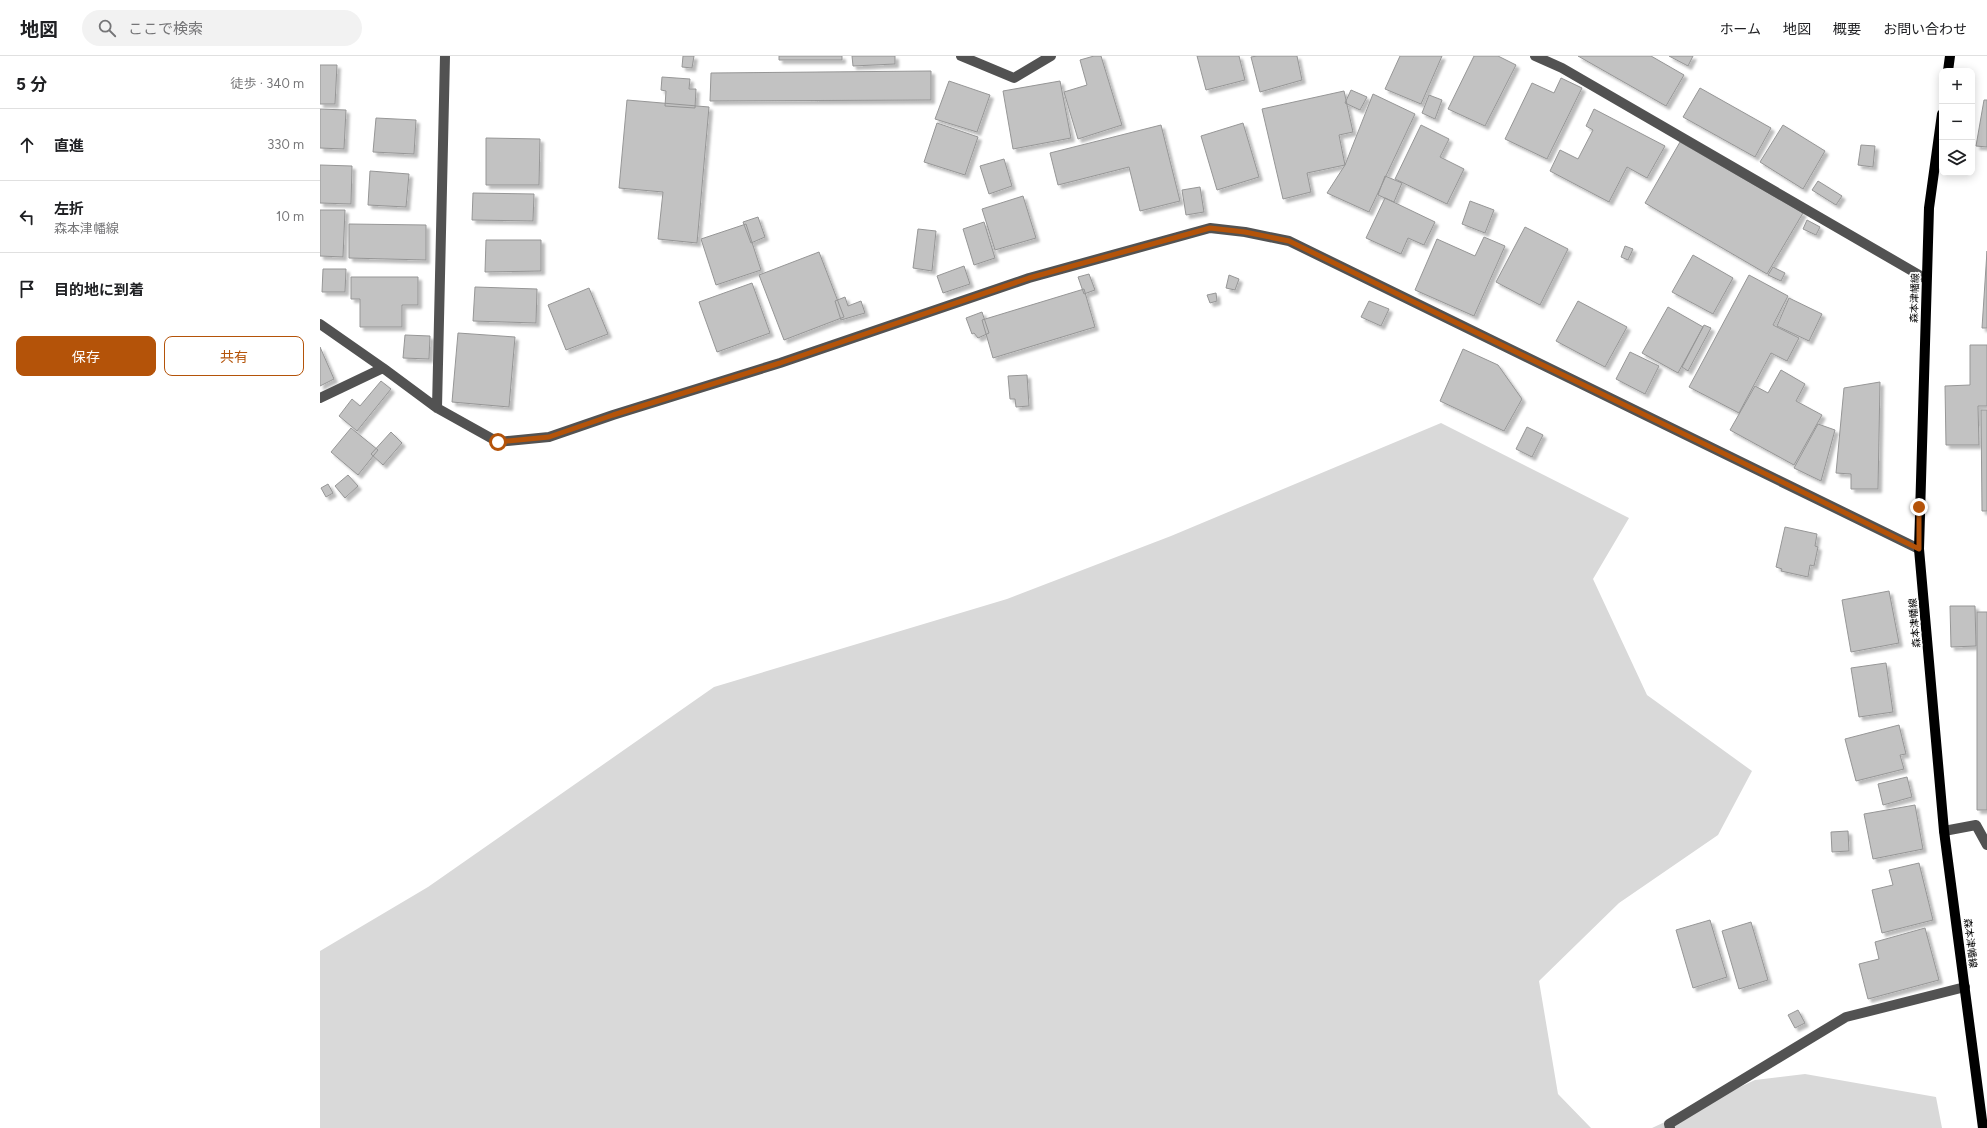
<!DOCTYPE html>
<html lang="ja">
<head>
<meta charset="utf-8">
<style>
	:root { --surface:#fff; --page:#f2f2f2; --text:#202124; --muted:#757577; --line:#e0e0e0; --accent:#b45309 }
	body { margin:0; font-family:Figtree,"Noto Sans JP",sans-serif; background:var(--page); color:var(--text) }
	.controls { position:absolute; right:12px; top:12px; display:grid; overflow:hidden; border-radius:8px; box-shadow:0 2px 10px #0003 }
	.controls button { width:36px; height:36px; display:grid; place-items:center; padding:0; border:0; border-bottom:1px solid var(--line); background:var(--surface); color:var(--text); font:20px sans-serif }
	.stop { position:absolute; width:12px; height:12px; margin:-9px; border:3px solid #b45309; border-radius:50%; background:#fff }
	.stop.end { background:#b45309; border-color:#fff; box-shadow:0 1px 4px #0008 }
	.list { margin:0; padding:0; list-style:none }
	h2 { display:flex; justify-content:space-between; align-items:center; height:52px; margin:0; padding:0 16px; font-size:17px }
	h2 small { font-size:13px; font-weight:400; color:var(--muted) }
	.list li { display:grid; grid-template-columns:26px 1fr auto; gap:12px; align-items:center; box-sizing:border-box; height:72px; padding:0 16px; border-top:1px solid var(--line) }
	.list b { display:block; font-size:15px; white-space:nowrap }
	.list p { margin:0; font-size:13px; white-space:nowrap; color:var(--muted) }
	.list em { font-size:13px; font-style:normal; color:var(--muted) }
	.actions { display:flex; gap:8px; padding:12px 16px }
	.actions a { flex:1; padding:9px 0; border:1px solid var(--accent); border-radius:8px; text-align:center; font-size:14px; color:var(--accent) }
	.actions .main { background:var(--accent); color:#fff }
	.icon { flex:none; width:22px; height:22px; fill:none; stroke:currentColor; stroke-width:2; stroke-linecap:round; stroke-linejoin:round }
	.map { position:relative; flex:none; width:1667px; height:1072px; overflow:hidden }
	header { display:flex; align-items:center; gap:24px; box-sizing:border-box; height:56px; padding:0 20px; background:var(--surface); border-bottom:1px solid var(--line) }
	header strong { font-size:19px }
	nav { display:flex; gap:22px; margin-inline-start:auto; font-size:14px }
	.search { width:280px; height:36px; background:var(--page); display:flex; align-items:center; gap:10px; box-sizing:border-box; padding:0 14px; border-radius:22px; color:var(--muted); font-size:15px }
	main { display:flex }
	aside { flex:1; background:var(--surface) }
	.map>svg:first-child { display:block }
	.green { fill:#d9d9d9 }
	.building { fill:#c2c2c2; stroke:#969696; filter:url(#shadow) }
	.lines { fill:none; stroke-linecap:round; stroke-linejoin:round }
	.minor { stroke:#525252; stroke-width:10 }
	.major { stroke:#000; stroke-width:10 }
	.route { stroke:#b45309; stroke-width:5 }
	.labels { text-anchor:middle; stroke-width:3.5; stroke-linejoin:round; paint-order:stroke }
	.street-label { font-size:10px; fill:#000; stroke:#fff }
</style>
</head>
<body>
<header>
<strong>地図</strong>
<div class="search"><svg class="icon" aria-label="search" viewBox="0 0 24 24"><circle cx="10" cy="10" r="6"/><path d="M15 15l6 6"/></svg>ここで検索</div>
<nav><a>ホーム</a><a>地図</a><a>概要</a><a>お問い合わせ</a></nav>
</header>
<main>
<aside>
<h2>5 分<small>徒歩 · 340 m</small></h2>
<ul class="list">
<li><svg class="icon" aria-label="ahead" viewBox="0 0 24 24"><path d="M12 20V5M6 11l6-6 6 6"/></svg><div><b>直進</b></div><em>330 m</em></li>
<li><svg class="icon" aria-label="left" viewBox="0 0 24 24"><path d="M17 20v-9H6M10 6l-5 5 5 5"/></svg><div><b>左折</b><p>森本津幡線</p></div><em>10 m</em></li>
<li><svg class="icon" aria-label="arrive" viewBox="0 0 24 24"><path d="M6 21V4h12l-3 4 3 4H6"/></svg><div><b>目的地に到着</b></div></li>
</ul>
<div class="actions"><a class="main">保存</a><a>共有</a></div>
</aside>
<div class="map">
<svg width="1667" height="1072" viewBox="0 0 1667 1072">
	<defs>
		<filter id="shadow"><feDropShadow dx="3.5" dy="3.5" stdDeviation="1" flood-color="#0004"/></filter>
	</defs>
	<rect width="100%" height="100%" fill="#fff"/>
	<path class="green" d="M1121,367L1309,462L1273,523L1327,639L1432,715L1398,779L1299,847L1219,925L1238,1038L1271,1072H0V895L108,831L394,631L687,543L851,480Z
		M1485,1018L1616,1041L1622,1072H1332L1435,1024Z"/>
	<path class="building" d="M363,0H374L372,12L362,11Z
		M459,0H522V4H459Z
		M532,0H575V8L533,10Z
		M774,0H781L802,69L758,83L744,36L767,29L760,4Z
		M877,0H919L925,24L886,34Z
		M937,0H977L982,24L940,36L931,1Z
		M1080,0H1122L1101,48L1065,33Z
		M1154,0H1178L1196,9L1165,70L1128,53Z
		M1258,0H1331L1364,19L1346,50Z
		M1349,0H1373L1368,10Z
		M0,9H17L15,48H0Z
		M611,15V44L390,45L391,17Z
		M342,21L370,23L369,33H376L375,52L345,50L346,35L341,34Z
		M1241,22L1262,32L1227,103L1185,83L1212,27L1234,37Z
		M629,25L670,39L657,76L615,63Z
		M740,25L751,82L693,93L683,35Z
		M1380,32L1451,72L1435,101L1363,61Z
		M1031,34L1047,41L1040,54L1025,47Z
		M1024,35L1033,76L1019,79L1025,109L987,117L991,136L963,143L942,53Z
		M1053,38L1095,58L1049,156L1007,137L1025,109Z
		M1109,39L1122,44L1115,63L1102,57Z
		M307,44L389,51L377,187L338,183L343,136L299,132Z
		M1664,44H1667V91L1656,90Z
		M0,53L26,54L24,93L0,92Z
		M1274,53L1345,90L1327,122L1307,111L1289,146L1230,115L1240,94L1258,103L1273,74L1266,70Z
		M56,62L96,64L94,98L53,96Z
		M617,67L658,81L645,119L604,106Z
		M923,67L939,121L897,134L881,80Z
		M841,69L860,145L820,155L809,111L738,129L730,97Z
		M1101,69L1129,83L1120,101L1144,113L1127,148L1075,123Z
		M1463,69L1505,95L1483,133L1440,106Z
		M166,82L220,83L219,129H166Z
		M1360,86L1483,157L1447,218L1325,147Z
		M1541,89L1555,90L1553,111L1538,109Z
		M684,103L692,130L669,138L660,110Z
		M0,109L32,110L31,148L0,147Z
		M50,115L89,118L86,151L48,149Z
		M1065,120L1082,127L1074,146L1058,139Z
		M1498,125L1522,140L1516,149L1492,134Z
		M880,131L884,156L866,159L862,134Z
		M153,137L214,138L213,165L152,164Z
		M703,140L716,182L675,194L662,153Z
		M1065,142L1115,166L1104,189L1088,182L1081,198L1046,182Z
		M1150,145L1174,154L1165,177L1142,168Z
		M0,154H25L23,201L0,200Z
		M438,161L445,181L431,187L423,166Z
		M1487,164L1500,171L1496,179L1483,173Z
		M664,166L675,202L654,209L643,173Z
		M29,168L106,169V204L29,202Z
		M426,168L441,214L396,229L381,183Z
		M1205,171L1248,193L1220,249L1176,226Z
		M598,173L616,175L612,215L593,212Z
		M1164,181L1185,190L1154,260L1095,234L1117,183L1155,200Z
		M166,184H221V215L165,216Z
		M1305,190L1313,193L1308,204L1301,201Z
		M1667,195V272H1662Z
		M499,196L524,261L464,284L439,219Z
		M1373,199L1413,222L1393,258L1352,236Z
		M644,210L650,228L623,237L617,220Z
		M1453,211L1465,217L1461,225L1448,219Z
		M3,213H26L25,236H2Z
		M769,218L775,234L764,238L758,221Z
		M909,219L919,223L915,234L906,232Z
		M1429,219L1468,240L1453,269L1479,282L1467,305L1451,297L1419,357L1369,331Z
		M31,221H98V249H82V271H40V243H31Z
		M432,227L450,277L397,296L379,246Z
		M155,231L217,233L216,267L153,265Z
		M269,232L288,278L246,294L228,249Z
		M764,233L775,271L673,302L662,264Z
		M896,237L897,245L890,247L887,239Z
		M525,241L528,250L541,245L545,257L521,264L515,245Z
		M1469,242L1502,258L1489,285L1457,270Z
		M1049,245L1069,253L1061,270L1041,261Z
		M1258,245L1307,271L1285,311L1236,285Z
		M1348,251L1383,271L1358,317L1322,297Z
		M662,256L669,277L658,282L654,277L652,278L646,262Z
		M1384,269L1391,272L1368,315L1362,311Z
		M138,277L195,281L189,351L132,346Z
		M85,279L110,280L109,303L83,302Z
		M1650,289H1667V350H1658L1659,389H1626L1625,330L1650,329Z
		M0,291L14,323L0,330Z
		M1143,293L1178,309L1202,343L1184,375L1120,345Z
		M1310,296L1339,310L1325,338L1296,323Z
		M1461,314L1485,328L1476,345L1502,359L1474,409L1410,374L1435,330L1448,337Z
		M707,319L709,350L696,351L695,343H690L688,320Z
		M61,325L71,333L37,375L19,360L32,343L40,350Z
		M1560,326L1558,433H1531V418L1516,417L1524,332Z
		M1661,354H1667V455H1662Z
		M1498,368L1515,374L1501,425L1474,412Z
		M1207,371L1223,379L1212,401L1196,393Z
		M31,372L58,394L38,419L11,396Z
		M71,376L82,387L63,409L51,398Z
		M28,419L38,430L25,442L15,430Z
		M8,428L13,437L6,441L1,432Z
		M1465,471L1497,478L1495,490L1498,491L1494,510L1490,509L1488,521L1461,515L1462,513L1456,511Z
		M1569,535L1579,587L1531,596L1522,544Z
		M1630,550H1655L1656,590L1631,591Z
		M1657,556H1667V754H1657Z
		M1566,607L1573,656L1539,661L1531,612Z
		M1579,669L1586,698L1580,699L1584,713L1536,725L1525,683Z
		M1587,721L1592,741L1563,749L1558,728Z
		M1595,749L1603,793L1553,803L1544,758Z
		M1528,775L1529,795L1512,796L1511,776Z
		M1599,807L1613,864L1562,877L1552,834L1573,829L1569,814Z
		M1390,864L1407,921L1373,932L1356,874Z
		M1431,866L1448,924L1419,933L1402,875Z
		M1605,872L1619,924L1548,943L1539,908L1559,903L1555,886Z
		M1478,954L1485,967L1475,972L1468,959Z"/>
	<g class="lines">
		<path class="minor" d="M641,0L694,22L731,0
			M1215,0L1242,12L1606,223
			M0,268L63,312L117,352L178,386L229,381L293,359L460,307L709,222L890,172L925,176L969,185L1599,493
			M0,342L63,312
			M117,352L125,0
			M1624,775L1656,769L1667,789
			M1350,1072L1349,1068L1526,961L1645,931"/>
		<path class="major" d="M1628,15L1630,0
			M1622,58L1609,152L1599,493L1624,775L1663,1072"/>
	</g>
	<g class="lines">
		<path class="route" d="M178,386L229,381L293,359L460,307L709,222L890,172L925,176L969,185L1599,493V451"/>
	</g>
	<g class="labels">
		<g class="street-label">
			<text transform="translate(1594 242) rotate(-88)" y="4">森本津幡線</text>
			<text transform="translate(1594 567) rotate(-95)" y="4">森本津幡線</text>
			<text transform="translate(1651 887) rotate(83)" y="4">森本津幡線</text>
		</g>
	</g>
</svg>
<div class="controls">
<button>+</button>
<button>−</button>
<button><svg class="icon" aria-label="layers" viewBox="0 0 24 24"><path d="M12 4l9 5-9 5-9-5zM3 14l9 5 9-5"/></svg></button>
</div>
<div class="stop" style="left:178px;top:386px"></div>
<div class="stop end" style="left:1599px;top:451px"></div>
</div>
</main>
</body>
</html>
